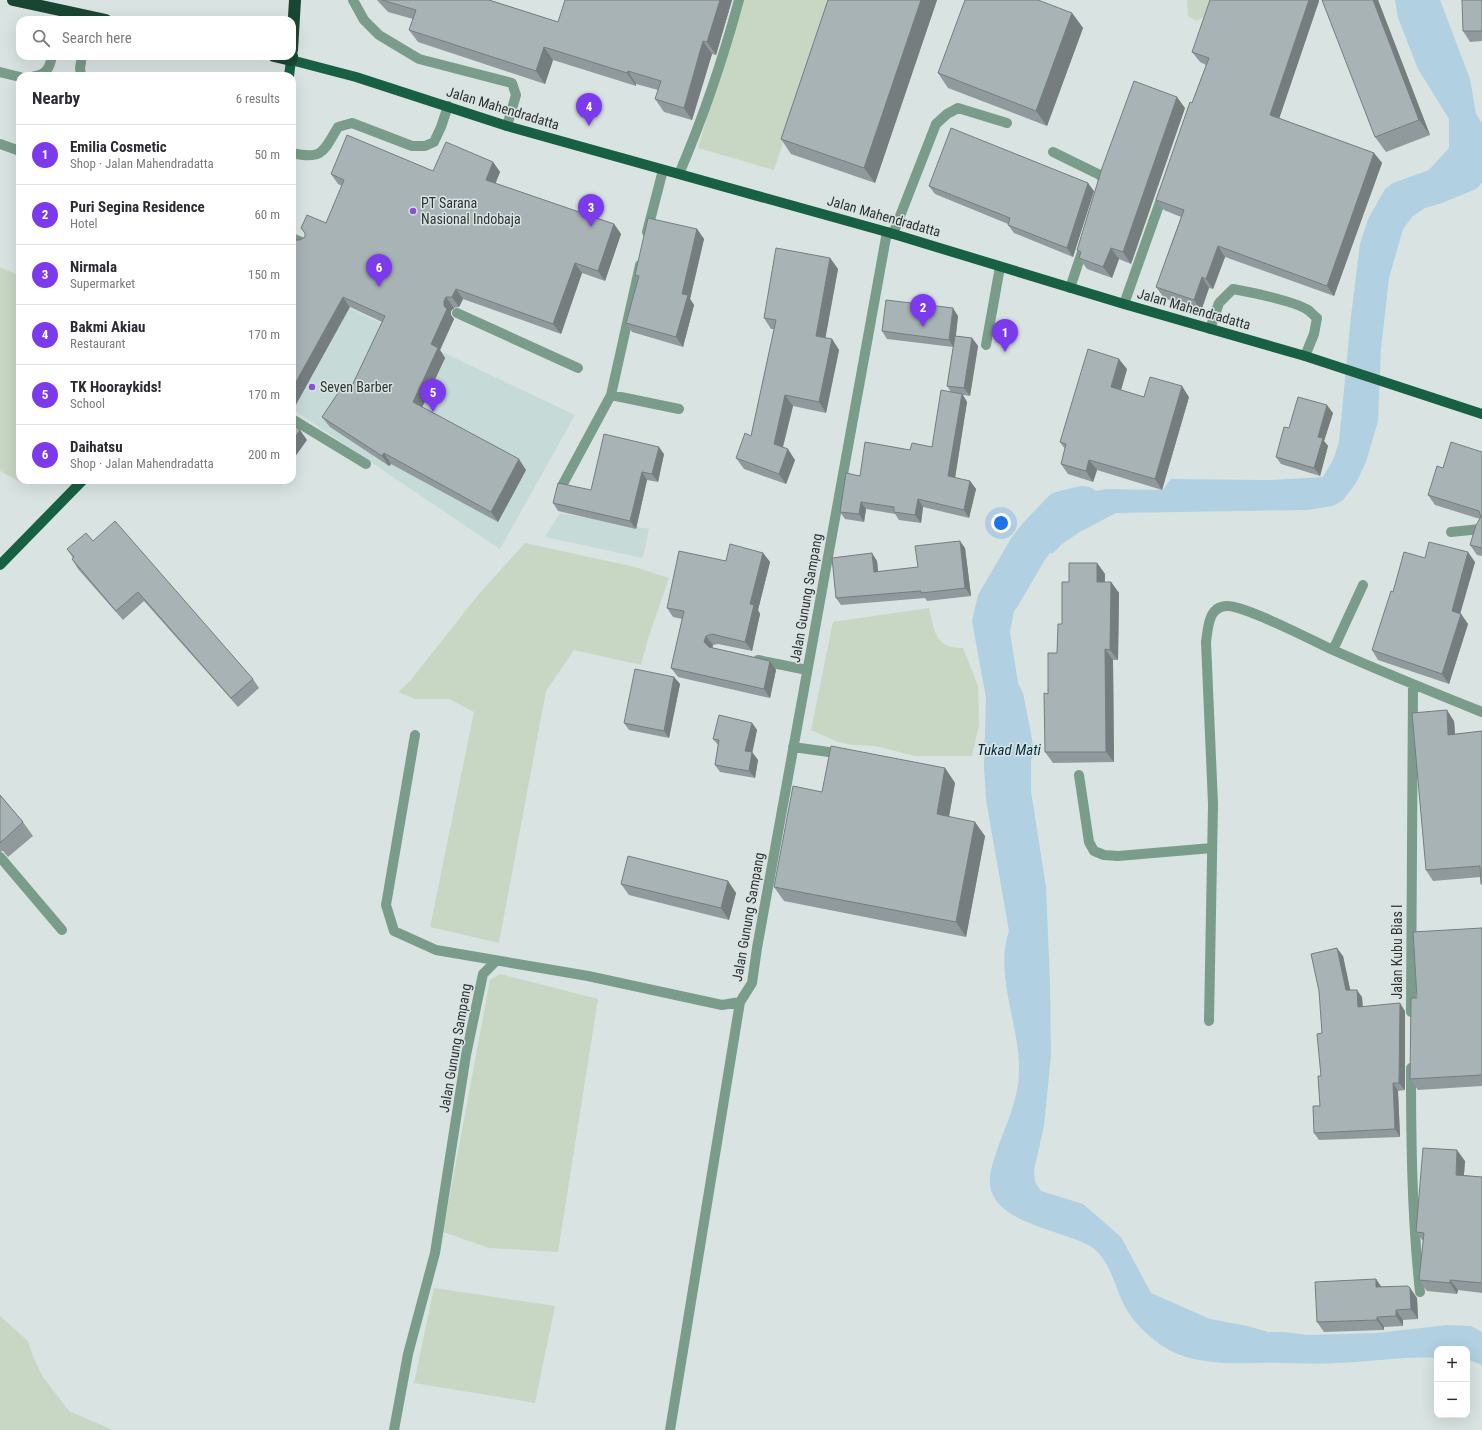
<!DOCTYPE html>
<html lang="en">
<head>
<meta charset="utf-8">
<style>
	:root { --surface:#fff; --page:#f2f2f3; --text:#2b2b33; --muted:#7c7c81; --line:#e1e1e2; --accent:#7c3aed }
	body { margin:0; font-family:"Roboto Condensed",sans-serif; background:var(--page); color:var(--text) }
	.controls { position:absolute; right:12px; bottom:12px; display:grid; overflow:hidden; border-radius:8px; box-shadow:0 4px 16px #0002 }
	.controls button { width:36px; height:36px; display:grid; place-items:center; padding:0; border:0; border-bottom:1px solid var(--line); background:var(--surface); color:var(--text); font:20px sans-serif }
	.you { position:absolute; left:1001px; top:523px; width:14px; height:14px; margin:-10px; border:3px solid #fff; border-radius:50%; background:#1a73e8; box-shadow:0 0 0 6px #1a73e833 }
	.badge { display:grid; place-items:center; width:26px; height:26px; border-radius:50%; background:var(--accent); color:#fff; font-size:13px; font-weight:700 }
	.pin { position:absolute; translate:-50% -33px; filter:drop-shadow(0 1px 2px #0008) }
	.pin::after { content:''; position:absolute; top:21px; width:14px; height:12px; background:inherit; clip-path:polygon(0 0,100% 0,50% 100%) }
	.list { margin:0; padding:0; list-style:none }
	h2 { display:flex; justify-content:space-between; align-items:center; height:52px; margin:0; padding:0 16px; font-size:17px }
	h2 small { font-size:13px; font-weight:400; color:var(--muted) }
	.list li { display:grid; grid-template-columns:26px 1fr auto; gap:12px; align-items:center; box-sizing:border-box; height:60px; padding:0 16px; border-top:1px solid var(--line) }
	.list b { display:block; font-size:15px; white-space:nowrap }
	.list p { margin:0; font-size:13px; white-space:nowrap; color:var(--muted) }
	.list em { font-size:13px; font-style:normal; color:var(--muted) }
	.icon { flex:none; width:22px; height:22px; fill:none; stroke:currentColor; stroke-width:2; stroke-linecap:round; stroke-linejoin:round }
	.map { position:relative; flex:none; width:1482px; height:1430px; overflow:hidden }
	.search { position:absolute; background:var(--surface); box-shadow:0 4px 16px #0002; left:16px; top:16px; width:280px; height:44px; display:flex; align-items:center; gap:10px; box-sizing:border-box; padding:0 14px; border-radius:12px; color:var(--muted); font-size:15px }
	.panel { position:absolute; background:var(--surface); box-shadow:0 4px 16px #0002; left:16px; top:72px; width:280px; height:412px; border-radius:12px }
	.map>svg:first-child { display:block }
	.built { fill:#c6dad7 }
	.green { fill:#c8d6c4 }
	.water { fill:#b1d0e1 }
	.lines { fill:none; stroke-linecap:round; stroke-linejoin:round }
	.river { stroke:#b1d0e1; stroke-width:40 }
	.minor { stroke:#7a9c8a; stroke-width:10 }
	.major { stroke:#186043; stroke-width:10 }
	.highway { stroke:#194632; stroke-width:12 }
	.wall { fill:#909a9c }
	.shaded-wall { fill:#767d7f }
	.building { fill:#a8b3b5; stroke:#767d7f }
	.poi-dot { fill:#8455ce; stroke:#d9e4e2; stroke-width:1.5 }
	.labels { text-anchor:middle; stroke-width:3; stroke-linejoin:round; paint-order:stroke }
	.street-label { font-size:14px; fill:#2f3433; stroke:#d9e4e2 }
	.poi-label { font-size:14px; fill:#2f3433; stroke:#d9e4e2; text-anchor:start }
	.water-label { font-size:15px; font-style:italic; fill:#012f41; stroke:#d9e4e2 }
</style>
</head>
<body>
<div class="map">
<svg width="1482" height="1430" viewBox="0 0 1482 1430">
	<rect width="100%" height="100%" fill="#d9e4e2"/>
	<path class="built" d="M292,281L575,415L500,549L292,409Z
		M560,513L649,529L643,558L545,537Z"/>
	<path class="green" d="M742,0H830L774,170L698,148Z
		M1187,0H1210L1205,16L1197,21L1188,16Z
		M0,267L20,276V480H22L20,482L0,471Z
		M525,543L635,567L669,578L648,639L641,665L574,650L546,691L499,943L430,927L474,712L449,699H415L398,692L410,681L478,595Z
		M929,608C934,630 935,649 963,648L978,686L979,725L972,756H915L875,746L852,745L838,742L811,730L833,622Z
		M500,974L598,999L558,1252L489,1248L443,1232L490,980Z
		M434,1288L555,1306L535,1403L414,1383Z
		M0,1316L28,1341L34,1359L43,1377L69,1411L113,1430H0Z"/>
	<path class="water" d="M1395,0H1440L1470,79L1476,114L1482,123V183L1476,189L1442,203L1425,208L1413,216L1403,229L1389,278L1381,349L1378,421L1366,462L1356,483L1343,500L1333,506L1307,510L1116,513L1078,533L1062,544L1052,554L1028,518L1055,500L1076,495L1106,489L1163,490L1171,479L1269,480L1323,477L1333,460L1339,442L1351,316L1360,244L1368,219L1385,189L1393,183L1429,170L1449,148V119L1418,69L1398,18Z
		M1016,533L1041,565L1018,590L1010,632L1018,683L1023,693L1031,733L1034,754L1031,760V791L1046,887L1050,983L1051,1055L1044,1126L1034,1170L1035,1182L1041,1191L1083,1204L1121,1237L1151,1293L1210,1319L1248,1326L1268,1332H1284L1308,1335L1377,1333L1447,1325L1471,1326L1482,1332V1365L1467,1359V1349H1437V1358C1404,1356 1371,1362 1338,1363C1312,1365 1286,1362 1259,1363C1226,1364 1184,1364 1157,1342C1144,1332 1133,1321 1125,1307C1115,1288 1110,1258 1090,1246C1063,1230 994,1223 990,1185C989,1171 994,1160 998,1147C1007,1123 1019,1096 1019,1071C1020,1026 994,974 1009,931L986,800L984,766L986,698L972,621L978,595Z"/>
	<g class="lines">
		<path class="river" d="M1000,597L1028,549L1039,535L1062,511L1083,506"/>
		<path class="minor" d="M353,0L364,20L379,35L419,59L512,83L516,95L507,126
			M0,72L20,77
			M35,76C47,75 50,66 52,56
			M81,76L80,68L82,56
			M0,144L20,151
			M1053,152L1100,175L1104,181L1103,187
			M292,153C323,160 323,152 338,127L352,123L412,146H425L434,142L441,127L448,106
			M679,174C703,118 723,59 739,0
			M647,232L663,170
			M893,234L936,124L947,114L958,108L1007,123
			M292,238L306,244
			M1070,288L1084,246
			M1124,304L1164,191
			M457,313L578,368
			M1210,329L1219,303L1233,289C1250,292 1294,301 1308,310C1311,312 1314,316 1317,318L1314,334L1305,356
			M986,345L1000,267
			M611,395L679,409
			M292,419L366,464
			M563,484L611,395L640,265
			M1451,532L1480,529L1482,526
			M1333,650L1363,585
			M758,660L807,670
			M415,735L386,905L394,931L436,950L588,976L722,1005L740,1002L752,983L757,948L887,232
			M793,747L843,754
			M1079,775L1089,842L1094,851L1104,855L1118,856L1212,848
			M0,857L62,930
			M1411,1012L1413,684
			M1209,1021L1213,804L1206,642C1208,629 1208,607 1226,606C1243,604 1313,641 1333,650C1382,672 1432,692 1482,712
			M1411,1068C1411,1143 1412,1217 1420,1292
			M394,1430L408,1354L435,1253L466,1055L483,974L496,961
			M670,1430L740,1002"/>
		<path class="major" d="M289,76L291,60L356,77L507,126L887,232L1124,304L1305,356L1482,414
			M0,565L83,480"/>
		<path class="highway" d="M13,0L106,20
			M292,50L295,0
			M274,56L291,60L292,56"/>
	</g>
	<path class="wall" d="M377,0H489L558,22L732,0L716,55L712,54L692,120L664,112L655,99L658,90L636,84V86L553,60L545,84L418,42L409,30L413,19L388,12Z
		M828,0H937L875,183L791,154L781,139Z
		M1378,0L1430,135L1386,152L1375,137Z
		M1482,0V41L1470,42L1463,31Z
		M1319,1L1279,118L1374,153L1382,163L1334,296L1225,257L1213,289L1209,288L1201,311L1164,298L1156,287L1181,217L1164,210L1156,200L1206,65L1200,62L1192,52Z
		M1072,13L1083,28L1047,126L948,88L938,73Z
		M1185,108L1131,264L1119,259L1112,278L1087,269L1079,258L1080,254L1077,250Z
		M493,162L500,172L495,183L614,224L621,234L605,281L582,273L561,334L463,299L459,307L454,308L451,311V315L454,319L440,350L445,358L422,407L526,470L498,522L391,464L389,466L330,427L322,417L349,392L382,322L350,307L300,240L305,237V233L301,228L326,223L342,186L338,184L331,174L433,171Z
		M929,186L1094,191L1073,257L1014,233L1008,225V224L935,194Z
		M697,229L704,239L690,299L694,305L683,347L632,332L626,323L638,278L635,275Z
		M830,258L838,269L825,338L832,339L839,350L826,413L793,406L783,447L795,460L786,484L744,469L736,458L751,436L774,329H771L764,318Z
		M958,316L956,336L972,338L978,346L970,396L963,395L967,402L955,478L970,481L976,489L969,518L923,507L921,523L899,520L895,514L866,509L864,522L845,519L840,512L860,476L910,450L932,447L951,392L947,386L953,347L887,339L882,331Z
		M1127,369L1121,390L1144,397H1189L1162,490L1097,470L1093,482L1068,474L1061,464L1065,449L1060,442Z
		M1333,413L1324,441L1328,446L1320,476L1281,464L1276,457L1289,428Z
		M1482,452V556L1477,555L1470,545L1480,519L1435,505L1428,495L1443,468Z
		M664,454L658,482L647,480L636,529L558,511L553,503L591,490Z
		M93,541L253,679L259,688L238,707L144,601L123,620L78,569L72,559L73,558L67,549Z
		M965,548L971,596L927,601L925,598L841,605L836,598L877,561L878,572L918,567Z
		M763,553L770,562L758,610L760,614L752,651L718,644L713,645L712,648L770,661L776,670L770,698L678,677L671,668L682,619L673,617L667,608L726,561Z
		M1425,558L1475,562L1460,614H1461L1468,624L1449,684L1378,660L1372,650L1393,592Z
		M1097,563L1105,574V582H1111L1119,593L1118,660H1113L1114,762L1053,763L1045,752L1048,694L1057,653L1069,582Z
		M674,677L680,684L669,738L629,730L624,723Z
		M1454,721L1455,734L1482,731V885L1481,884V877L1433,881L1426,870Z
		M752,723L757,730L752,752L758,760L755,778L720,772L715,765L718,745L713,739Z
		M945,768L955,783L949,816L985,836L966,937L784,901L774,887L822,792Z
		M0,795L23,822L33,836L8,857L3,851L0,852Z
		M728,881L736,893L729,920L629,895L621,884Z
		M1482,928V1086L1418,1090L1410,1079L1417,998Z
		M1343,956L1350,990L1362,997L1363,1007L1405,1011V1090L1398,1091L1400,1137L1319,1140L1314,1133L1320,1106L1321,1076L1322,1033Z
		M1465,1161L1464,1175L1482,1177V1293L1458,1290L1457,1294L1427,1291L1419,1280L1423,1241L1416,1232Z
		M1381,1287L1410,1288L1417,1298L1418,1319L1403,1320V1326L1384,1327V1330L1324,1332L1317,1322Z"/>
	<path class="shaded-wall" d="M720,0H732L716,55L707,42Z
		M921,0H937L875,183L864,168Z
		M1309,0H1319V1L1277,125L1270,115Z
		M1373,0H1378L1430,135L1419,120Z
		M1072,13L1083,28L1047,126L1036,111Z
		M703,41L712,54L692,120L684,108Z
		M544,47L553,60L545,84L536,71Z
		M628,71L636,84V86L627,73Z
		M1177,97L1185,108L1131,264L1123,252Z
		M1374,153L1382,163L1334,296L1327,286Z
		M493,162L500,172L493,190L486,180Z
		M1088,183L1094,191L1073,257L1067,248Z
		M614,224L621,234L605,281L598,271Z
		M697,229L704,239L690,299L694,305L683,347L676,337L682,294Z
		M1218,246L1225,257L1213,289L1206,279Z
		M1111,248L1119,259L1112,278L1103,267Z
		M830,258L838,269L824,346L816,336Z
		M575,263L582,273L561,334L553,324Z
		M1202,277L1209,288L1201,311L1194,300Z
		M456,289L463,299L459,307L452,297Z
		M343,297L350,307L292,412V389Z
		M446,297L454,308L451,311V315L454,319L440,350L445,358L420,412L413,402L431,344L444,306V301Z
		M953,308L958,316L954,348L949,340Z
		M972,338L978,346L970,396L964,388Z
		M832,339L839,350L826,413L819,402Z
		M1119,359L1127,369L1119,397L1111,387Z
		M1182,386L1189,397L1162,490L1155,479Z
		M962,394L967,402L954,484L948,476Z
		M785,395L793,406L781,454L774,444Z
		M1327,405L1333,413L1324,441L1328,446L1320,476L1314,468L1318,437Z
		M300,430L307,440L292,461V441Z
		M659,447L664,454L658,482L652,474Z
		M788,449L795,460L786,484L779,474Z
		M384,453L391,464L389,466L382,456Z
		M519,459L526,470L498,522L491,512Z
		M1089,460L1097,470L1093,482L1086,471Z
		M642,472L647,480L636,529L630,521Z
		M970,481L976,489L969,518L964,510Z
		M918,499L923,507L921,523L915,515Z
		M861,502L866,509L864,522L859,514Z
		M960,541L965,548L971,596L965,588Z
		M1468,552L1475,562L1458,621L1452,611Z
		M763,553L770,562L758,610L760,614L752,651L745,642L750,604Z
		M872,553L877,561L879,580L874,572Z
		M1097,563L1105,574L1104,593L1097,582Z
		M1111,582L1119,593L1118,660L1110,650Z
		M1461,614L1468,624L1449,684L1442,674Z
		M706,636L713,645L711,652L704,642Z
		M1105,649L1113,660L1114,762L1106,752Z
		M770,661L776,670L770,698L764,689Z
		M674,677L680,684L669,738L664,731Z
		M1447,710L1454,721L1456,745L1448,735Z
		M752,723L757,730L751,759L745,751Z
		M752,752L758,760L755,778L749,771Z
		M945,768L955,783L947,828L937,814Z
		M975,822L985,836L966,937L956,922Z
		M728,881L736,893L729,920L721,908Z
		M1337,948L1343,956L1352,998L1346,990Z
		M1357,990L1362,997L1363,1015L1358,1007Z
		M1400,1003L1405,1011V1090L1399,1083Z
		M1393,1083L1398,1091L1400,1137L1395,1129Z
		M1457,1150L1465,1161L1463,1185L1456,1175Z
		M1376,1279L1383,1289L1376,1287Z
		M1450,1280L1458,1290L1457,1294L1450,1283Z
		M1410,1288L1417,1298L1418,1319L1411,1309Z
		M1396,1310L1403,1320V1326L1396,1316Z
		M1377,1317L1384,1327V1330L1377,1320Z"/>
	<path class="building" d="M382,0H489L558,22L565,0H720L707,42L703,41L684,108L655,99L661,81L628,71L627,73L544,47L536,71L409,30L416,10Z
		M828,0H921L864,168L781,139Z
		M965,0H1038L1072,13L1036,111L938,73Z
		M1210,0H1309L1270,115L1374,153L1327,286L1218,246L1206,279L1202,277L1194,300L1156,287L1184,210L1156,200L1190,102L1192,103L1209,58L1192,52Z
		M1322,0H1373L1419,120L1375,137Z
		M1462,0H1482V31H1463Z
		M1134,81L1177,97L1123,252L1111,248L1103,267L1079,258L1081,252L1077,250L1102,168Z
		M951,128L1088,183L1067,248L1008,225L1010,218L929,186Z
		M347,135L433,171L446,142L493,162L486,180L614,224L598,271L575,263L553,324L456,289L452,297H446L444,301V306L447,309L431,344L438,348L413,402L519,459L491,512L384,453L382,456L322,417L342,387L349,392L385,316L343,297L292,389V248L296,240H300L305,237V233L301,228L307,215L326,223L344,180L331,174Z
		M648,218L697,229L682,294L688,295L676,337L626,323L639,276L635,275Z
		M776,248L830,258L816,336L832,339L819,402L785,395L774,444L788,449L779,474L736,458L745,433L751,436L776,320L764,318Z
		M886,300L953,308L949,340L882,331Z
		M955,336L972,338L964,388L947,386Z
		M1088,349L1119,359L1111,387L1144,397L1150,377L1182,386L1155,479L1089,460L1086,471L1061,464L1066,444L1060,442Z
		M941,390L962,394L948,476L970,481L964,510L918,499L915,515L894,512V507L861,502L859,514L840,512L846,473L860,476L865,442L910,450L912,443L932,447Z
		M1298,397L1327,405L1318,437L1323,438L1314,468L1276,457L1284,427L1289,428Z
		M292,424L300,430L292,441Z
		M604,434L659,447L652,474L642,472L630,521L553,503L558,483L591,490Z
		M1451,442L1482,452V548L1470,545L1476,525L1481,517L1479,511L1428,495L1437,466L1443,468Z
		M115,521L253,679L231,698L138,592L116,611L72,559L74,557L67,549L86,533L93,541Z
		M960,541L965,588L921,593V591L836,598L832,558L872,553L874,572L918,567L915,546Z
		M1429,542L1468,552L1452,611L1461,614L1442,674L1372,650L1391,591L1393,592L1404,552L1425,558Z
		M730,544L763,553L750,604L754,605L745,642L712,634L706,636L704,642L709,647L770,661L764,689L671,668L684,611L667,608L679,551L726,561Z
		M1069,563H1097V582H1111L1110,650L1105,649L1106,752H1045L1044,693L1048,694V653H1057L1058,624H1062V582H1069Z
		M635,669L674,677L664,731L624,723Z
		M1447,710L1448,735L1482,731V884H1481L1480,866L1426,870L1412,713Z
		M719,715L752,723L745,751L752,752L749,771L715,765L719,740L713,739Z
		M831,746L945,768L937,814L975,822L956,922L774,887L793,786L822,792Z
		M0,795L23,822L0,843Z
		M628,856L728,881L721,908L621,884Z
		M1482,928V1075L1410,1079L1411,998H1417L1413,932Z
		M1337,948L1346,990H1357L1358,1007L1400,1003L1399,1083H1393L1395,1129L1314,1133L1313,1106H1320L1318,1076H1321L1317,1034L1322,1033L1319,991L1311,954Z
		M1423,1148L1457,1150L1456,1175L1482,1177V1283L1450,1280V1283L1419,1280L1424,1233L1416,1232Z
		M1376,1279V1287L1408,1286L1410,1288L1411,1309L1396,1310V1316L1377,1317V1320L1317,1322L1315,1282Z"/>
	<g class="poi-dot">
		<circle cx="413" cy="211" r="4"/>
		<circle cx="312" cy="387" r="4"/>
	</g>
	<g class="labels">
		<g class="street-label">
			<text transform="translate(503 108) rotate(17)" y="5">Jalan Mahendradatta</text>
			<text transform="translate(884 216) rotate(16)" y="5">Jalan Mahendradatta</text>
			<text transform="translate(1194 309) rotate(16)" y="5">Jalan Mahendradatta</text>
			<text transform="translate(806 598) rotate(-80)" y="5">Jalan Gunung Sampang</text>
			<text transform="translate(748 917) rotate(-80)" y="5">Jalan Gunung Sampang</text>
			<text transform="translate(1397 952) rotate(-90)" y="5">Jalan Kubu Bias I</text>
			<text transform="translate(455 1048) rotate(-80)" y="5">Jalan Gunung Sampang</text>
		</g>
		<g class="poi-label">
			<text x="421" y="208">PT Sarana<tspan x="421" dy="16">Nasional Indobaja</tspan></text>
			<text x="320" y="392">Seven Barber</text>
		</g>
		<g class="water-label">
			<text x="1009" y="755">Tukad Mati</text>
		</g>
	</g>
</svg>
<div class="controls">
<button>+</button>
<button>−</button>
</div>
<div class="you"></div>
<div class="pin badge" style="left:1005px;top:352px">1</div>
<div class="pin badge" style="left:923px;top:327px">2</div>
<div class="pin badge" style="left:591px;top:227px">3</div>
<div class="pin badge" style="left:589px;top:126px">4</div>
<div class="pin badge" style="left:433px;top:412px">5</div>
<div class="pin badge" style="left:379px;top:287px">6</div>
<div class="search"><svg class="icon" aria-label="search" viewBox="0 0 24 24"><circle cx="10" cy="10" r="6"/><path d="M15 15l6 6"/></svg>Search here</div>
<section class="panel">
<h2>Nearby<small>6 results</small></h2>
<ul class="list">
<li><span class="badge">1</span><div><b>Emilia Cosmetic</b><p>Shop · Jalan Mahendradatta</p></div><em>50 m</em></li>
<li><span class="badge">2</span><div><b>Puri Segina Residence</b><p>Hotel</p></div><em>60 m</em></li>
<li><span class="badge">3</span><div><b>Nirmala</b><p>Supermarket</p></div><em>150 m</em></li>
<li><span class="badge">4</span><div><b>Bakmi Akiau</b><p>Restaurant</p></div><em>170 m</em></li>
<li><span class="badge">5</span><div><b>TK Hooraykids!</b><p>School</p></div><em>170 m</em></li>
<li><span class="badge">6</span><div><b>Daihatsu</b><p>Shop · Jalan Mahendradatta</p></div><em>200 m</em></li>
</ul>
</section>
</div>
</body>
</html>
